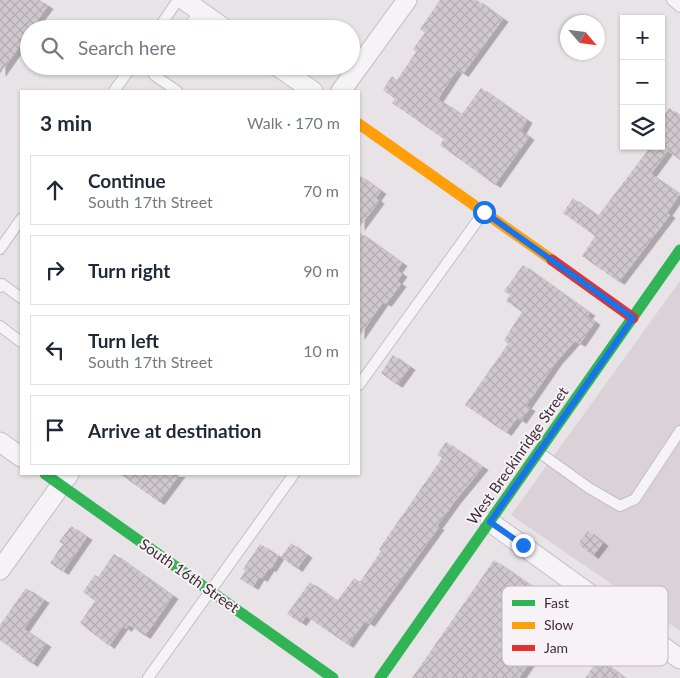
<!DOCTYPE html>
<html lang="en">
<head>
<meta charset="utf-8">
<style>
	:root { --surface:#fff; --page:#f2f2f3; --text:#1f2937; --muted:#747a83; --line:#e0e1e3 }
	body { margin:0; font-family:Lato,sans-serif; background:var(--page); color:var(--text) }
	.controls { position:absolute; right:15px; top:15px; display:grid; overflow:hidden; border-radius:0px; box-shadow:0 1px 4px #0004 }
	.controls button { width:45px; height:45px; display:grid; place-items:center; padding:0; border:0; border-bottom:1px solid var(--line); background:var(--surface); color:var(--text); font:25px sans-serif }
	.compass { position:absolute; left:560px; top:15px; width:45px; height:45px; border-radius:50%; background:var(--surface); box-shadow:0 1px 4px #0004; rotate:118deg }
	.stop { position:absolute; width:15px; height:15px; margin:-11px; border:4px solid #1a73e8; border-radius:50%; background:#fff }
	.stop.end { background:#1a73e8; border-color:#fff; box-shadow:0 1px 5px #0008 }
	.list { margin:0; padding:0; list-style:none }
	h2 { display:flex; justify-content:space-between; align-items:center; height:65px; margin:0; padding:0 20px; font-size:21px }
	h2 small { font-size:16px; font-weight:400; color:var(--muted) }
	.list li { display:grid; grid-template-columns:32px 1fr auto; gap:15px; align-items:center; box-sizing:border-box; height:70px; margin:0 10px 10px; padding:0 10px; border:1px solid var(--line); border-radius:0px }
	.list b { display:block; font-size:19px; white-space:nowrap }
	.list p { margin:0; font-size:16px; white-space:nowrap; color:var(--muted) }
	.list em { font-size:16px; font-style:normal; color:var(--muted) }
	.icon { flex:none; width:28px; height:28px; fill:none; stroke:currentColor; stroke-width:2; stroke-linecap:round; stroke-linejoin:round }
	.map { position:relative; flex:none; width:680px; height:678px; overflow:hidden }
	.search { position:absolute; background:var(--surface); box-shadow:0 1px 4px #0004; left:20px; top:20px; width:340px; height:55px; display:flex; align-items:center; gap:12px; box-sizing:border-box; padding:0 18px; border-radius:28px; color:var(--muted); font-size:19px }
	.panel { position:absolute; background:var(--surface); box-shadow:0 1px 4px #0004; left:20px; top:90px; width:340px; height:385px; border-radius:0px }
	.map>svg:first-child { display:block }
	.built { fill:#dbd2d7 }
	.building { fill:url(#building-cross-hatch); filter:url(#shadow) }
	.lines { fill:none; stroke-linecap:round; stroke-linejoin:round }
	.lane-casing { stroke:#c4bfc2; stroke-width:12 }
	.street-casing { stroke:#c4bfc2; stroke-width:21 }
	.lane { stroke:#f5f3f5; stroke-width:10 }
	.street { stroke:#f5f3f5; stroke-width:19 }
	.fast { stroke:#30b455; stroke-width:11 }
	.slow { stroke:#ff9f0a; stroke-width:11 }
	.jam { stroke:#e5322d; stroke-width:11 }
	.route { stroke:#1a73e8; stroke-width:6 }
	.labels { text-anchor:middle; stroke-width:4; stroke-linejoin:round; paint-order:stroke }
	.street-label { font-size:15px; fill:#402c3a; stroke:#f7f2f6 }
	.key { fill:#f7f2f6; stroke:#c0b7be; stroke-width:1 }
	.key-label { font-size:14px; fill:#402c3a }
</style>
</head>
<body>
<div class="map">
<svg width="680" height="678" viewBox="0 0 680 678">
	<defs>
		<pattern id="building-cross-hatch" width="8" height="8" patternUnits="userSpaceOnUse" patternTransform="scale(1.25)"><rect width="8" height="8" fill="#cfc9ce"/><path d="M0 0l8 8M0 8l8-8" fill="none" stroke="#b3adb2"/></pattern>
		<filter id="shadow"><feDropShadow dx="5.5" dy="3" stdDeviation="0" flood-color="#0004"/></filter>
	</defs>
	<rect width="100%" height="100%" fill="#e8e3e7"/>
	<path class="built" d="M680,281V631L511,515Z"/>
	<path class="building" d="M0,0H39L48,6L31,29H29V33L0,74Z
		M440,0H477L503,19L463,74L457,70L438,99L462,114L481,88L527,120L521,131L529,137L495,185L440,145L444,139L392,103L395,99L383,90L392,76L397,80L416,52L413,49L425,33L420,29Z
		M669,108L680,116V160L668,151L651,174L680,194L667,213L670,215L619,282L582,256L595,236L563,213L573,198L598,216L651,146H661V120Z
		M359,175L381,191L376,198L379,201L359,228Z
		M359,232L402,263L397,270L402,274L397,281L401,284L386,304L383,302L359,337Z
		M523,265L590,313L587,316L595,322L580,344L575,341L557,361L526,406L530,408L521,421L517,418L506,433L465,405L508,344L504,340L522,312L506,301L510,295L504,291Z
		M393,355L410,367L397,385L381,373Z
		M446,442L483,467L455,501L437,526L439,527L369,624L365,621L348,645L306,616L301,623L287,614L310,582L337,601L354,578L360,582L381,551L379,549L442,458L437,455Z
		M120,474H180L159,502Z
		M71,526L87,537L63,572L50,563L63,544L59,542Z
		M588,531L603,543L593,556L578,544Z
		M291,543L307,555L297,569L281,557Z
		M260,544L279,556L271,569L269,568L262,579L259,577L253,587L240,579L245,571L243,569Z
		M114,554L173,596L145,636L129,625L126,629L123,626L109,646L80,623L95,601L83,592L95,575L98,577Z
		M494,560L566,610L519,678H412Z
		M26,588L44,600L24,629L46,644L32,664L0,640V625Z
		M599,659L625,678H585Z"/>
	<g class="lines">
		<g class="lane-casing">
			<path id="lane" d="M672,0L680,7
				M158,29L178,0
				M187,29L200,11
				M160,66L154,75L177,91
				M114,91L132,66
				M0,249L21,219
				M0,287L2,284L21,298
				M0,326L21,342
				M359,385L483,213
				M540,453L589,488L620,506L635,499L680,431
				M148,678L294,474"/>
		</g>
		<g class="street-casing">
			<path id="street" d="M184,0L225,29
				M277,66L313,91
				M341,91L407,0
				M0,442L21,457
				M490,522L680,659
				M0,570L69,474"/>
		</g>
		<use href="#lane" class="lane"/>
		<use href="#street" class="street"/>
		<path class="fast" d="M45,474L333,678
			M380,678L680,250"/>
		<path class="slow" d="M359,124L552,260"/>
		<path class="jam" d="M552,260L633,318"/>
	</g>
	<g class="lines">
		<path class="route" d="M484,212L633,318L490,522L523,545"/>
	</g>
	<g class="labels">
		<g class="street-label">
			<text transform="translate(518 456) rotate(-55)" y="5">West Breckinridge Street</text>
			<text transform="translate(189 576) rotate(35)" y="5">South 16th Street</text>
		</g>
	</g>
	<rect x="502" y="586" width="166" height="80" rx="8" class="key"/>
	<rect x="512" y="600" width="23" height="6" fill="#30b455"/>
	<rect x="512" y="622" width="23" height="7" fill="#ff9f0a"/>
	<rect x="512" y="645" width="23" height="6" fill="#e5322d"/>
	<g class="key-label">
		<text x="544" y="608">Fast</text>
		<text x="544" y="630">Slow</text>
		<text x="544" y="653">Jam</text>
	</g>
</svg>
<div class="controls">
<button>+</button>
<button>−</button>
<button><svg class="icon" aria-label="layers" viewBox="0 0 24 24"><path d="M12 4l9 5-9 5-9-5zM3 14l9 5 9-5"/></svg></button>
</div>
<svg class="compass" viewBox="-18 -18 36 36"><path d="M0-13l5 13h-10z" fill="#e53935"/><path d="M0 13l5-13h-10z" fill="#747a83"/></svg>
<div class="stop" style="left:484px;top:212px"></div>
<div class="stop end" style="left:523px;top:545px"></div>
<div class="search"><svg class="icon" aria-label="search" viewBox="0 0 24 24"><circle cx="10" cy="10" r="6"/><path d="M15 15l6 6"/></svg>Search here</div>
<section class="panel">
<h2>3 min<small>Walk · 170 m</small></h2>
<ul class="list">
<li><svg class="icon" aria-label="ahead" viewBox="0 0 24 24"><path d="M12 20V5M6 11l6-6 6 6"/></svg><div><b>Continue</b><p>South 17th Street</p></div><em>70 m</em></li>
<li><svg class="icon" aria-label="right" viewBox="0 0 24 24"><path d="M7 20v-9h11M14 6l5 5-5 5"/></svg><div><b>Turn right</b></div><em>90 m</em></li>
<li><svg class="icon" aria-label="left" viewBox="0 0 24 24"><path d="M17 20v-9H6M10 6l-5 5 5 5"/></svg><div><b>Turn left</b><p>South 17th Street</p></div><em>10 m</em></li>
<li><svg class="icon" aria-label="arrive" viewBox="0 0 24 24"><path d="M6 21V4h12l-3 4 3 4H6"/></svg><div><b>Arrive at destination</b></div></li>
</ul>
</section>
</div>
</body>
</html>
